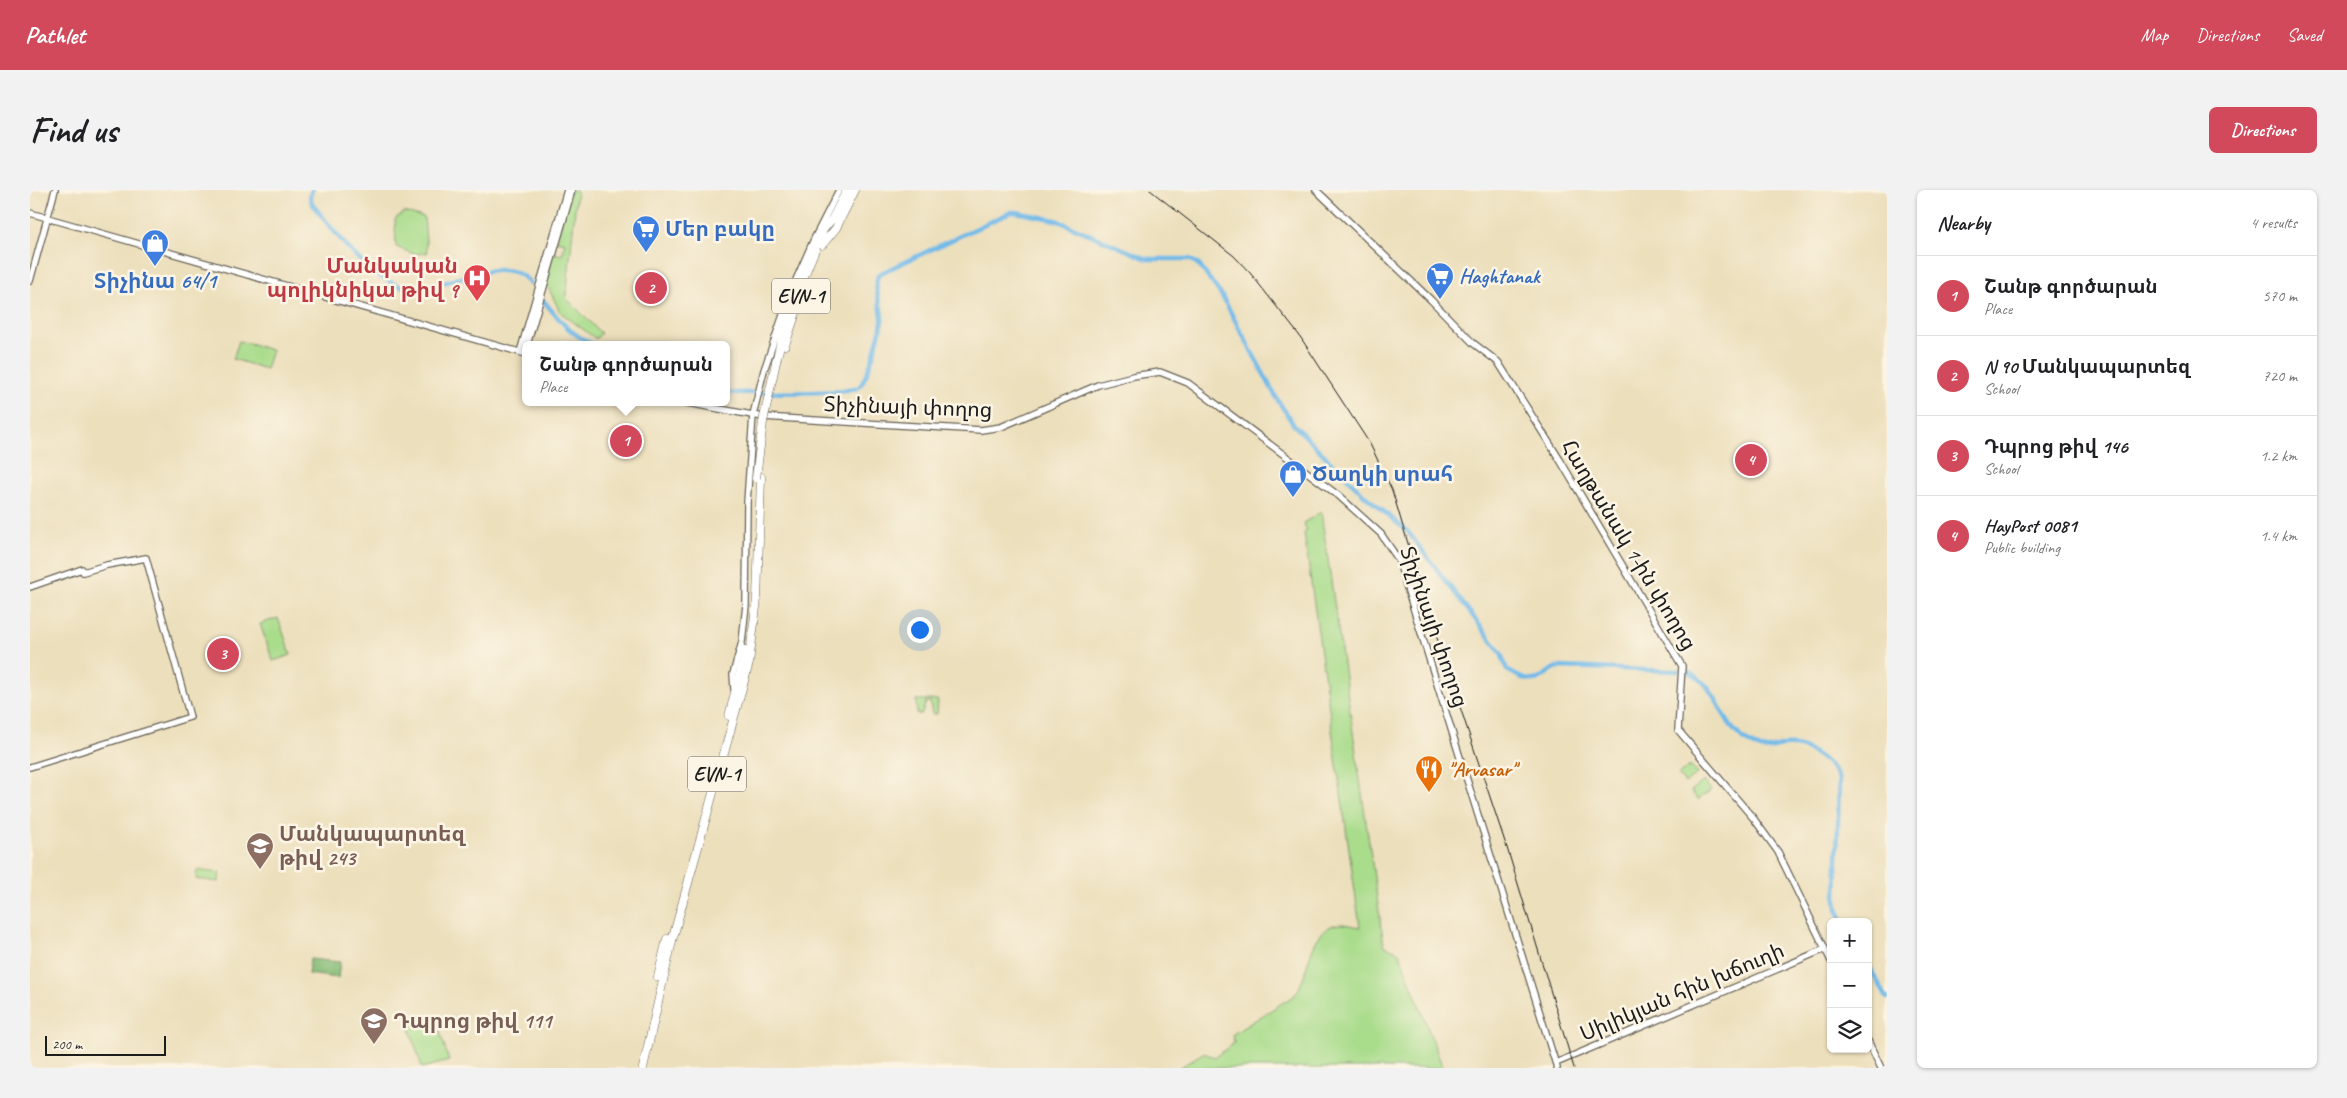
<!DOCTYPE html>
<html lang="en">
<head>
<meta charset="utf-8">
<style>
	:root { --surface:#fff; --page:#f2f2f2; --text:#202124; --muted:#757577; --line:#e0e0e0; --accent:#d1495b }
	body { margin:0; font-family:Caveat,"Noto Sans Armenian",sans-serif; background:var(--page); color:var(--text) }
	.controls { position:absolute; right:15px; bottom:15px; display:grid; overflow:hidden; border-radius:8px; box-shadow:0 1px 4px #0004 }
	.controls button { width:45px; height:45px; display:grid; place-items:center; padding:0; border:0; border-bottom:1px solid var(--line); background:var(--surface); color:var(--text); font:25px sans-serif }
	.scale { position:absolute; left:15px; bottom:12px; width:121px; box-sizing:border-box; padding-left:5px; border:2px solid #1c1c1c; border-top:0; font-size:14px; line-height:18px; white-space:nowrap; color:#1c1c1c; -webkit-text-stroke:4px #fcf5e5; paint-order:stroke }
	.you { position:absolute; left:889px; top:439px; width:18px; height:18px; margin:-12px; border:4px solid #fff; border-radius:50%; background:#1a73e8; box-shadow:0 0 0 8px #1a73e833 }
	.badge { display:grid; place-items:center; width:32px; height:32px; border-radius:50%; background:var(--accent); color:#fff; font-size:16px; font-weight:700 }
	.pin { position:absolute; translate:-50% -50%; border:2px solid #fff; box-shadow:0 1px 5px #0006 }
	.popup { position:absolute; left:492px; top:151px; width:208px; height:65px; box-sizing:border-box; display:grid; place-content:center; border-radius:8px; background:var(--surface); filter:drop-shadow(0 1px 4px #0005); font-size:16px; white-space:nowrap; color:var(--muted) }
	.popup b { font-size:19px; color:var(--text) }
	.popup::after { content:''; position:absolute; left:50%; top:100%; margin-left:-10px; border:10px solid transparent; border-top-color:var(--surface) }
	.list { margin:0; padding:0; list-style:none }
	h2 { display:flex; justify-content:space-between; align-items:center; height:65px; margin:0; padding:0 20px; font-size:21px }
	h2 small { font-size:16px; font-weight:400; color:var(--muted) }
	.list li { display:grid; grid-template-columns:32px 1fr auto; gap:15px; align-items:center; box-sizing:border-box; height:80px; padding:0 20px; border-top:1px solid var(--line) }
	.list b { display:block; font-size:19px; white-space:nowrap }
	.list p { margin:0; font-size:16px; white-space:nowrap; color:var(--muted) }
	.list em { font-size:16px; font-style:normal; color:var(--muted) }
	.icon { flex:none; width:28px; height:28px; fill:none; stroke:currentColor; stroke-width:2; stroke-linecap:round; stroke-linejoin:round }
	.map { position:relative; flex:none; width:1857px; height:878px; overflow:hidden; border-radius:8px }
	header { display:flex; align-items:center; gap:30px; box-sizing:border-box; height:70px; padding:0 25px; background:var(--accent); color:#fff }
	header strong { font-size:24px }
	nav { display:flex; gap:28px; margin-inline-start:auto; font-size:18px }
	.intro { display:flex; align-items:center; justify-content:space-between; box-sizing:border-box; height:120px; padding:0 30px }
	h1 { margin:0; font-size:35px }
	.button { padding:12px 22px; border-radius:8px; background:var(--accent); color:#fff; font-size:18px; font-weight:700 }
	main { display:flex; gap:30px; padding:0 30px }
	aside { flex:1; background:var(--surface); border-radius:8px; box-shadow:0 1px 4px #0004 }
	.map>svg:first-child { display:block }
	.green { fill:#a9dc8b; stroke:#627c54 }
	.forest { fill:#86bc77; stroke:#516c4a }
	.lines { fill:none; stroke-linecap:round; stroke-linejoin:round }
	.canal { stroke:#71bae9; stroke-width:4.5 }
	.secondary-casing { stroke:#656054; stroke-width:8 }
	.highway-casing { stroke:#656054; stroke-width:9 }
	.secondary { stroke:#fff; stroke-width:5.5 }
	.highway { stroke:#fff; stroke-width:8 }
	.rail { stroke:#1c1c1c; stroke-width:1 }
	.highway-bridge-casing { stroke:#656054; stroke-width:9; stroke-linecap:butt }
	.highway-bridge { stroke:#fff; stroke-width:8 }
	.labels { text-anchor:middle; stroke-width:5; stroke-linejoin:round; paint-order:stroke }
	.shield { fill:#fcf5e5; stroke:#5f5d58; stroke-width:1 }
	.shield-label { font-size:20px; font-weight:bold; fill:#1c1c1c }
	.shop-label { font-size:21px; font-weight:bold; fill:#366cbe; stroke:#fcf5e5; text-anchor:start }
	.health-label { font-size:21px; font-weight:bold; fill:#be3a42; stroke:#fcf5e5; text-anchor:end }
	.street-label { font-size:21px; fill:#1c1c1c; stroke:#fcf5e5 }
	.food-label { font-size:21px; font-weight:bold; fill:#c56008; stroke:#fcf5e5; text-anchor:start }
	.education-label { font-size:21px; font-weight:bold; fill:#785e54; stroke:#fcf5e5; text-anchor:start }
</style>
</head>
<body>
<header>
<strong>Pathlet</strong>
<nav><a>Map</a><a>Directions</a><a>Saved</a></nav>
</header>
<div class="intro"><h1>Find us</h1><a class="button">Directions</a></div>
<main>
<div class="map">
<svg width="1857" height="878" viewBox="0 0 1857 878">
	<rect width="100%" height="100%" fill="#fcf5e5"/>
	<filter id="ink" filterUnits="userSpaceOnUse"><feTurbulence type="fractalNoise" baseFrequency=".02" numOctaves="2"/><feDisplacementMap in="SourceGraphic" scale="10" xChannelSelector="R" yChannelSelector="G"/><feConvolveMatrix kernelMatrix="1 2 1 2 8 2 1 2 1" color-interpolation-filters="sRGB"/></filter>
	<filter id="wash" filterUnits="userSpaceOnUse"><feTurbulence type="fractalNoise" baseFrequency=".0096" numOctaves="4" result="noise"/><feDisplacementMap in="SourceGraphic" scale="20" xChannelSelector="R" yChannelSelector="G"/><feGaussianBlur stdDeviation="1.12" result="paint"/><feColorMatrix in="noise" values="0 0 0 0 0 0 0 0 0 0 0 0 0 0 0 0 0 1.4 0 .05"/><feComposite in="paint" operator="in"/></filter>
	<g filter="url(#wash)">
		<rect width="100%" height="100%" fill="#ecdfbc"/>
		<path class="green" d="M541,0H547L536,108L571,143L566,149L530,122L516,93L523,63L532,65L535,53L526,51Z
			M374,22L394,27L397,63L384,64L366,57L365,29Z
			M209,151L242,160L236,179L203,169Z
			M1291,322L1354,755L1369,762L1413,878H1149L1173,863L1185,867L1204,853L1203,844L1265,805C1280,785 1278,735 1311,734C1317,734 1324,736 1330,737L1274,343L1277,340L1273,333Z
			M248,428L261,465L243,471L230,434Z
			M886,510H908L907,524H902L900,512H896L892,524H887Z
			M1660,576L1667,584L1655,593L1648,585Z
			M1674,591L1681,600L1668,610L1661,601Z
			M167,680L190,683L189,692L166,689Z
			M406,828L419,871L392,878L379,836Z"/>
		<path class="forest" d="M280,769L310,772L308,788L278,784Z"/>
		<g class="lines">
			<path class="canal" d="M282,0L280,6L282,14C307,44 333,84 372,97C405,108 472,57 500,93
				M513,110C530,131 539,143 564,155
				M696,203C717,202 818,205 829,197C837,190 850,144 852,132C854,118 841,98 849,84L981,22H986L1026,30L1117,69H1160L1169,75L1192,106L1247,209L1264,235L1333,304L1378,342L1471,463L1477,480C1487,486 1501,495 1512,487C1518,483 1522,478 1529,477L1648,481
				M1658,482C1681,491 1688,518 1701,536C1706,544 1719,554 1728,558C1734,561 1740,559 1747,557C1767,553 1781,559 1796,572C1802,578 1807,582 1809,590L1806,710L1807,719L1813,732
				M1838,775L1857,808"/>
		</g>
	</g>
	<g filter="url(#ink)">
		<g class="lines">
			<g class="secondary-casing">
				<path id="secondary" d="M1286,0L1401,110L1443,153L1468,172L1530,270L1652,476L1648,540L1724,629L1748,662L1801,771
					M0,23L496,164
					M0,91L25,0
					M497,155L542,0
					M490,162L537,0
					M652,212L733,227L951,240L971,237L1068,195L1103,186L1130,182L1158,193L1309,306L1351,344L1368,369L1527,878
					M0,397L52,379L53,382L77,375L116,368L160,527L0,577
					M704,499L703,484L712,452L716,415L717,312L723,225L734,180L762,99L784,49L809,0
					M1838,851L1851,878
					M1526,873L1795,759"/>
			</g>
			<g class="highway-casing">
				<path id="highway" d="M792,55L806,38L825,0
					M755,155L774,99
					M746,172L756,130L793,40L802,29L817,0
					M699,526L716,460
					M628,787L637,749
					M613,878L642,751L719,473L727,409L731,287"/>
			</g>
			<use href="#secondary" class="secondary"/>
			<use href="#highway" class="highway"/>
			<path class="rail" d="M1120,0L1204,66L1221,84L1269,145L1340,254L1362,300L1400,427L1478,661L1544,878"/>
			<g class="highway-bridge-casing">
				<path id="highway-bridge" d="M726,288L733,232L746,172"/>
			</g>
			<use href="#highway-bridge" class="highway-bridge"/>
		</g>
	</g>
	<defs>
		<g id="supermarket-pin" transform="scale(1.4375)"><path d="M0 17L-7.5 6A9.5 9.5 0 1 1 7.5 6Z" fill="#3f7fe0" stroke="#fcf5e5"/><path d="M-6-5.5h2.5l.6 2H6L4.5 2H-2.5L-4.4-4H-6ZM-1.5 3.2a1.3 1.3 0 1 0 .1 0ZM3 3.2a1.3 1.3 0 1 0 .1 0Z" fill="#fff"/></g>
		<g id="shop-pin" transform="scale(1.4375)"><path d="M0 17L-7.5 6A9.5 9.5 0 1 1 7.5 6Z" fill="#3f7fe0" stroke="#fcf5e5"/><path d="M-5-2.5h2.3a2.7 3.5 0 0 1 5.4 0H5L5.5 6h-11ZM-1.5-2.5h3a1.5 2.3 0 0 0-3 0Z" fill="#fff"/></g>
		<g id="hospital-pin" transform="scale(1.4375)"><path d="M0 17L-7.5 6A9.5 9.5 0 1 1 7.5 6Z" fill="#e0444e" stroke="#fcf5e5"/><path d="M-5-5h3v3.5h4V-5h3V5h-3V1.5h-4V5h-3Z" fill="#fff"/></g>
		<g id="restaurant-pin" transform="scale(1.4375)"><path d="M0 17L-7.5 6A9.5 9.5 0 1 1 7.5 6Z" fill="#e8710a" stroke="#fcf5e5"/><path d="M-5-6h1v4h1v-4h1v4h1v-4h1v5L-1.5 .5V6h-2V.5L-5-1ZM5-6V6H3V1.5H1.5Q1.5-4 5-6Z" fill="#fff"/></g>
		<g id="school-pin" transform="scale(1.4375)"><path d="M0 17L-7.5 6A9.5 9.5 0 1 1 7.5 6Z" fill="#8d6e63" stroke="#fcf5e5"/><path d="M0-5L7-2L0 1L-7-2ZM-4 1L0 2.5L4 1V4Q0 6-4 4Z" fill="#fff"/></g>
	</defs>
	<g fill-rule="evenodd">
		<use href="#supermarket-pin" x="616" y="39"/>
		<use href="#shop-pin" x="125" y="53"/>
		<use href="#supermarket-pin" x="1410" y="86"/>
		<use href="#hospital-pin" x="447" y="88"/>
		<use href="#shop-pin" x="1263" y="284"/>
		<use href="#restaurant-pin" x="1399" y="579"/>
		<use href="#school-pin" x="230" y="656"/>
		<use href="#school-pin" x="344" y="831"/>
	</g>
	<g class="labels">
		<g class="shield">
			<rect x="742" y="88.5" width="58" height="35" rx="4"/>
			<rect x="658" y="566.5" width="58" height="35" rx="4"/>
		</g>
		<g class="shield-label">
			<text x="771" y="113">EVN-1</text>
			<text x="687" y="591">EVN-1</text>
		</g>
		<g class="shop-label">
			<text x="635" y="46">Մեր բակը</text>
			<text x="1429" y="93">Haghtanak</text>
			<text x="125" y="98" text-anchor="middle">Տիչինա 64/1</text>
			<text x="1282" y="291">Ծաղկի սրահ</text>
		</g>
		<g class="health-label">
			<text x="428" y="83">Մանկական<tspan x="428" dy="24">պոլիկնիկա թիվ 9</tspan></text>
		</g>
		<g class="street-label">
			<text transform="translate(878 217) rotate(2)" y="7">Տիչինայի փողոց</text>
			<text transform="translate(1599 355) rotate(59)" y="7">Հաղթանակ 1-ին փողոց</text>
			<text transform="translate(1404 437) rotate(71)" y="7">Տիչինայի փողոց</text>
			<text transform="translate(1652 802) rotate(-23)" y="7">Սիլիկյան հին խճուղի</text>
		</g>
		<g class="food-label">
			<text x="1418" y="586">"Arvasar"</text>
		</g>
		<g class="education-label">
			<text x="249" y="651">Մանկապարտեզ<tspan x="249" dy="24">թիվ 243</tspan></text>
			<text x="363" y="838">Դպրոց թիվ 111</text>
		</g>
	</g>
</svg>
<div class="controls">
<button>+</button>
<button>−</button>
<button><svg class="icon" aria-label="layers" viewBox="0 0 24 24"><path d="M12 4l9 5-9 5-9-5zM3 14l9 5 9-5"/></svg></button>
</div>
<div class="scale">200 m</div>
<div class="you"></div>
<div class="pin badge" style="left:596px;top:251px">1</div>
<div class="popup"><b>Շանթ գործարան</b>Place</div>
<div class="pin badge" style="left:621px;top:98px">2</div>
<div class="pin badge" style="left:193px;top:464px">3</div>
<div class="pin badge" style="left:1721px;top:270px">4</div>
</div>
<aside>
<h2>Nearby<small>4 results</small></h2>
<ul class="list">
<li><span class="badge">1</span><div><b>Շանթ գործարան</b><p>Place</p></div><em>570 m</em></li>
<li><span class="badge">2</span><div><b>N 90 Մանկապարտեզ</b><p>School</p></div><em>720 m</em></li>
<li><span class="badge">3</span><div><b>Դպրոց թիվ 146</b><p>School</p></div><em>1.2 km</em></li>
<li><span class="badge">4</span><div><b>HayPost 0081</b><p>Public building</p></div><em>1.4 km</em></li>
</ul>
</aside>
</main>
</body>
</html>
